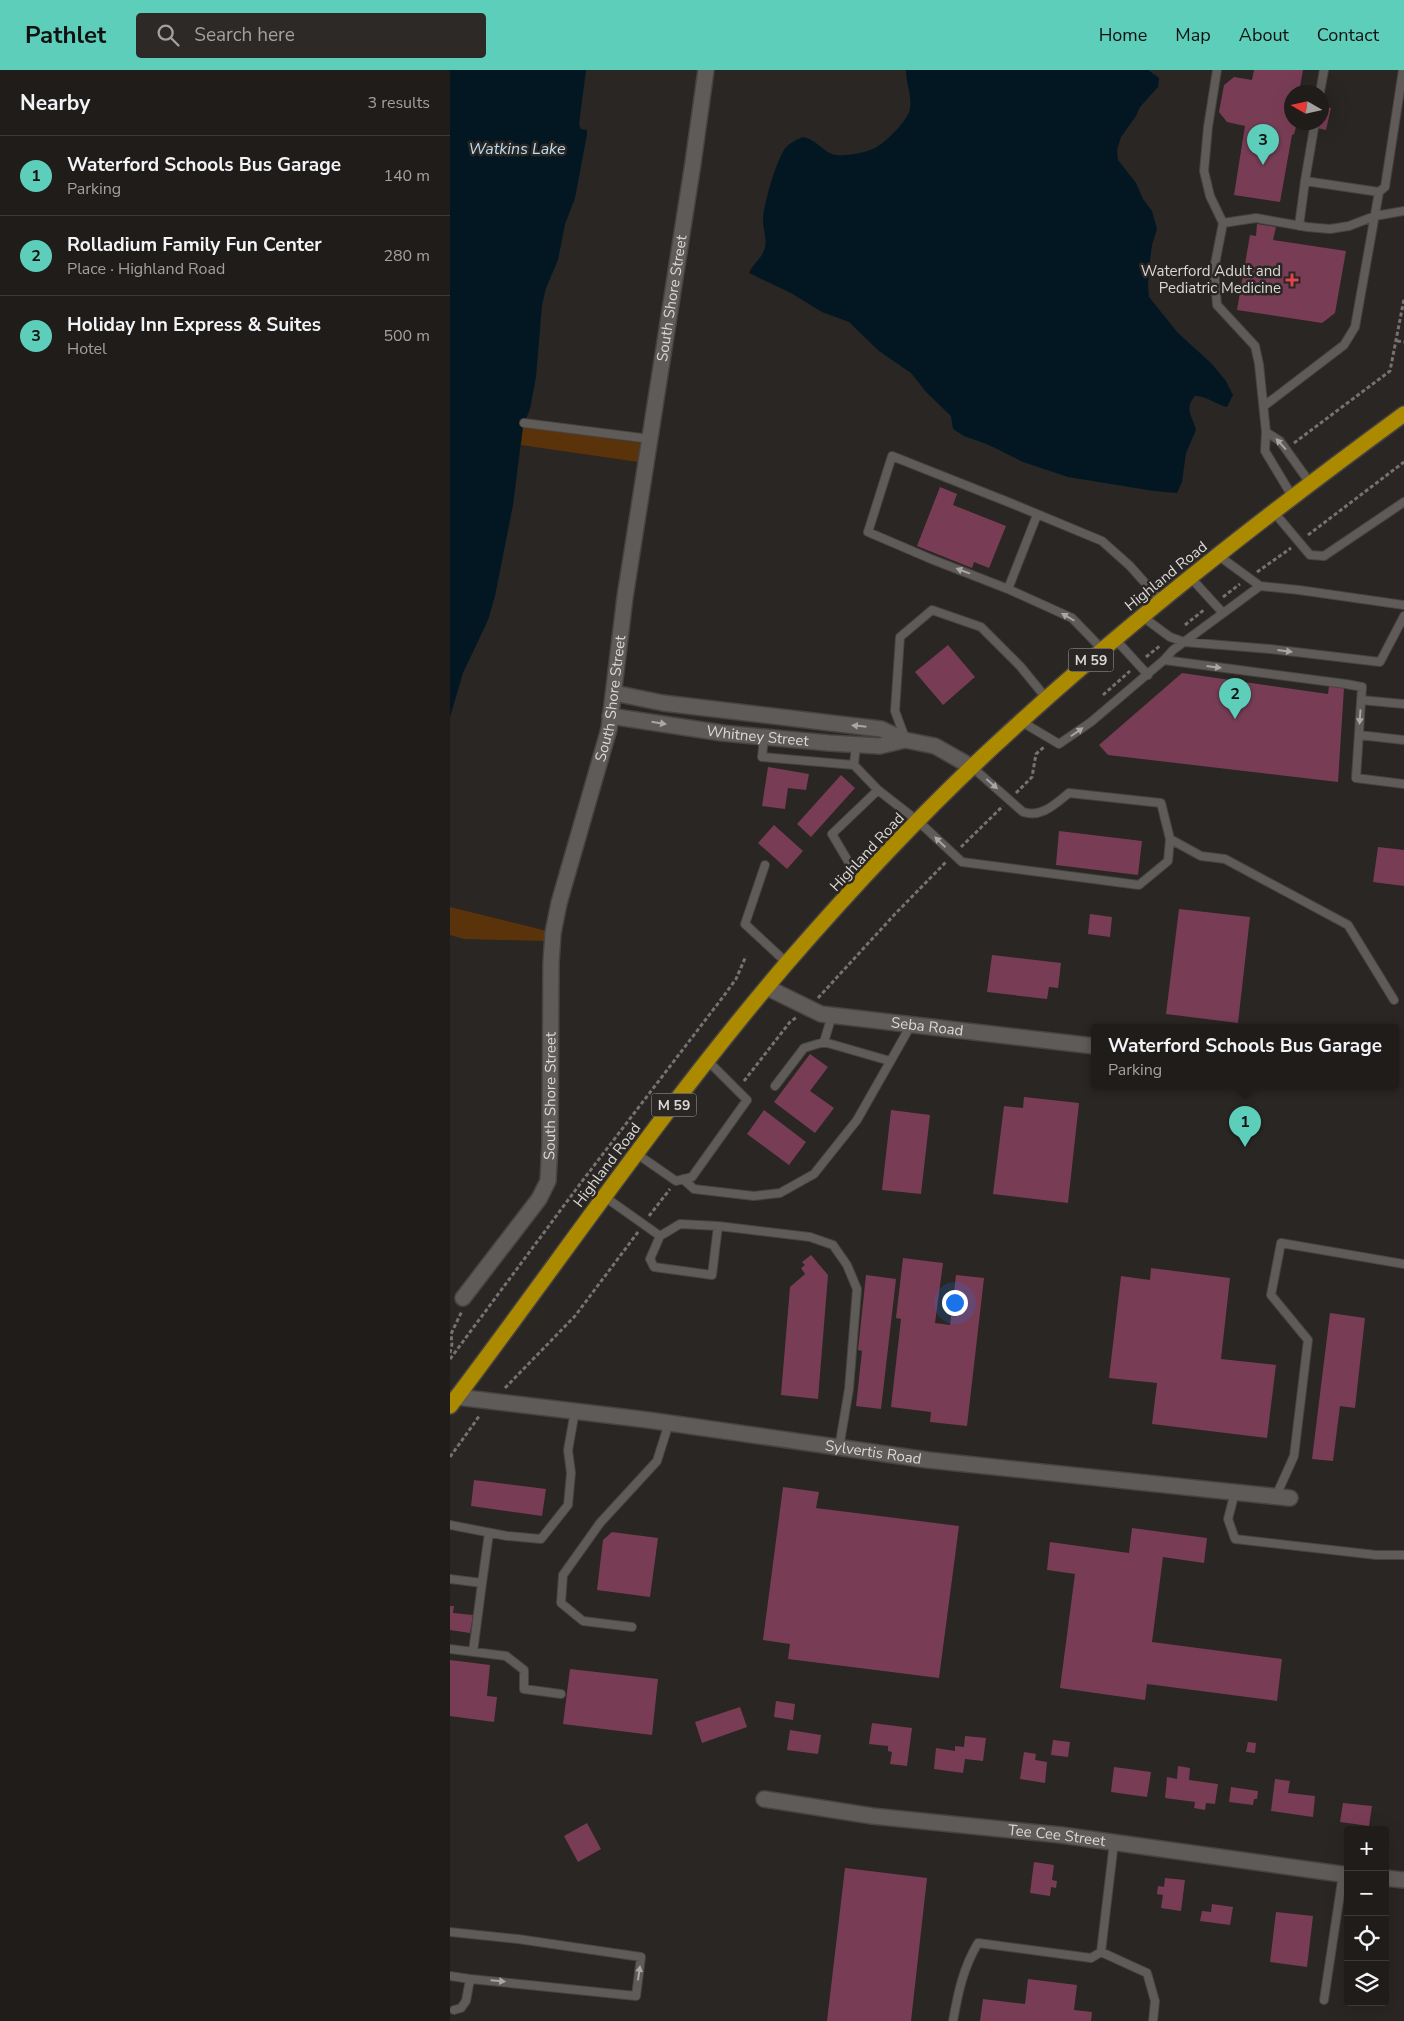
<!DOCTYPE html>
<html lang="en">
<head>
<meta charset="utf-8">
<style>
	:root { --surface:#1f1c1a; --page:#2c2927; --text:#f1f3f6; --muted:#a1a1a2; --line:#3c3a39; --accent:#5cceba }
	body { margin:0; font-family:"Nunito Sans",sans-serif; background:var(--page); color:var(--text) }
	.controls { position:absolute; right:15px; bottom:15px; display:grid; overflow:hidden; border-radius:5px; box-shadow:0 5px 20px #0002 }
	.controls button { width:45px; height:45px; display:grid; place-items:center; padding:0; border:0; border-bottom:1px solid var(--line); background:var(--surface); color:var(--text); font:25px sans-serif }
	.compass { position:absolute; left:834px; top:15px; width:45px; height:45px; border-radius:50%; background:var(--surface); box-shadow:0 5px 20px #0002; rotate:279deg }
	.you { position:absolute; left:504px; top:1232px; width:18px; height:18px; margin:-12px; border:4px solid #fff; border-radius:50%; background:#1a73e8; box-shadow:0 0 0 8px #1a73e833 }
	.badge { display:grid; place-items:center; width:32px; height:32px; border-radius:50%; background:var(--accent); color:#111; font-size:16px; font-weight:700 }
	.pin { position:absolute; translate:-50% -41px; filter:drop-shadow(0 1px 2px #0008) }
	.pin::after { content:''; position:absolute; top:26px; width:18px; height:15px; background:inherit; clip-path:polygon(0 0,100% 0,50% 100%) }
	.popup { position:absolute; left:641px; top:954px; width:308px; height:65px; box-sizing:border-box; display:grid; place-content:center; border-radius:5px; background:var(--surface); filter:drop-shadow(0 1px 4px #0005); font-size:16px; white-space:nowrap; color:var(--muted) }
	.popup b { font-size:19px; color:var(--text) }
	.popup::after { content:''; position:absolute; left:50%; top:100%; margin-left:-10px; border:10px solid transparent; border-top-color:var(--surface) }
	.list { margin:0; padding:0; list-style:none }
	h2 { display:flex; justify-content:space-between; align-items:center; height:65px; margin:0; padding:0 20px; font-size:21px }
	h2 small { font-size:16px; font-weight:400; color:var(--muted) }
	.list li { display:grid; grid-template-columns:32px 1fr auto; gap:15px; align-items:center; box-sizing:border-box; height:80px; padding:0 20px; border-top:1px solid var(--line) }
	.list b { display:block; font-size:19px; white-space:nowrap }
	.list p { margin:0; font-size:16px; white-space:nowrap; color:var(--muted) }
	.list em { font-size:16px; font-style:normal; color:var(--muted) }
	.icon { flex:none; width:28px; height:28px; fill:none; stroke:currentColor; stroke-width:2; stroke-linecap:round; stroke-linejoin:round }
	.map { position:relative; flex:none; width:954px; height:1951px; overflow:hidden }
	header { display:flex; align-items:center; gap:30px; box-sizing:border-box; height:70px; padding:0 25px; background:var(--accent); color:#111 }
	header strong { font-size:24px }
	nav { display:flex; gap:28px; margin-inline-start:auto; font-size:18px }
	.search { width:350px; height:45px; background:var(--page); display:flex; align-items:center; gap:12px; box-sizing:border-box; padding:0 18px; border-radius:5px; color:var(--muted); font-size:19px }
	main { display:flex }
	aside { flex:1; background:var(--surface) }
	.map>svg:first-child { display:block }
	.green { fill:#5b330b }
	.water { fill:#031722 }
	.building { fill:#783d55 }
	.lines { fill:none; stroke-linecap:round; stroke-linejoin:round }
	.lane-casing { stroke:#464341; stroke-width:10 }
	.street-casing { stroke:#464341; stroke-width:18 }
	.highway-casing { stroke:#464341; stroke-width:18 }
	.path { stroke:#757270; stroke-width:3; stroke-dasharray:4 2.5; stroke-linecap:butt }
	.lane { stroke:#5f5b58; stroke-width:8 }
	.street { stroke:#5f5b58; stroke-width:15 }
	.highway { stroke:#ac8a00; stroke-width:15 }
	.oneway { fill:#a9a6a4 }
	.health-dot { fill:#e0444e; stroke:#292623; stroke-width:2 }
	.labels { text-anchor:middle; stroke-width:5; stroke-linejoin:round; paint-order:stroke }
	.shield { fill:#292623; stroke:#a6a3a1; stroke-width:1 }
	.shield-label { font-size:14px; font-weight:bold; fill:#dbd8d7 }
	.poi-label { font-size:15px; fill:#dbd8d7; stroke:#292623; text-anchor:end }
	.street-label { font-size:15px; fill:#dbd8d7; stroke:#292623 }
	.water-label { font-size:16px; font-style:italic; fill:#bbdef3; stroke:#292623 }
</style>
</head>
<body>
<header>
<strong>Pathlet</strong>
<div class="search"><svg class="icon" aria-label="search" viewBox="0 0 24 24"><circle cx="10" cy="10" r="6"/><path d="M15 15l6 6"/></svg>Search here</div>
<nav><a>Home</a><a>Map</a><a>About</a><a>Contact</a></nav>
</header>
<main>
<aside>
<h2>Nearby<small>3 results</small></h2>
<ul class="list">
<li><span class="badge">1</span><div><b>Waterford Schools Bus Garage</b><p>Parking</p></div><em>140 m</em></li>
<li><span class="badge">2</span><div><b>Rolladium Family Fun Center</b><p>Place · Highland Road</p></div><em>280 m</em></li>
<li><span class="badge">3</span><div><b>Holiday Inn Express &amp; Suites</b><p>Hotel</p></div><em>500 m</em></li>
</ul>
</aside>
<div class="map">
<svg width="954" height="1951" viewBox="0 0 954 1951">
	<rect width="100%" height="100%" fill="#292623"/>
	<path class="green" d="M73,356L190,373L188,392L71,375Z
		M0,837L97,861L95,871L14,869L0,865Z"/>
	<path class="water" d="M0,0H136L129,55L131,59L137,60V64L125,128L115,154L108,190L96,218L92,235L86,307L80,339L73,356L63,435L45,526L38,550L13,603L0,647Z
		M456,0H698L709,8L708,17L690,37L686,46L671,67L667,80L668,90L686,113L693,129L702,141L707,159L702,175L700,190L698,215L699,227L728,263L762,294L776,311L783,325L777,337C765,334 757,326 745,326C734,338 742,346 746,360L736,383L732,412L727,423L704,421L618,407L573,392L539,375L514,366L503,359L501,346L476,322L461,303L429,281L399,252L372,242L341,223L299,203C303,193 313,188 315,177C317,169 313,159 313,150C313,136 326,92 334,80C339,73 346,70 353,67C368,70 373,83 386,85C398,86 414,83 425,78C435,73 459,50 460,38C462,25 456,14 456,0Z"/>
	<path class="building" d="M804,0H853L849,22H842V52H872V36L881,38L876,60L847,54L844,64L842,65L830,132L784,125L795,56L777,52L769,42L774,15L784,7L802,10Z
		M807,154L826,157L823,170L896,181L885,243L872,253L787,240L800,165L806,166Z
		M490,417L507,424L503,435L556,456L539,498L524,492L522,498L467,476Z
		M498,575L525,607L493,635L465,602Z
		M732,603L878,624L879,616L894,618L888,712L658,685L649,675Z
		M318,697L359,704L356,720L338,718L335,739L312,736Z
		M391,705L405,718L361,767L347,754Z
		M324,755L353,781L337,799L308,773Z
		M609,761L692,771L688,805L606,795Z
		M928,777L954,780V816L923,812Z
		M729,839L800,847L788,953L716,944Z
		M640,844L662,847L660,867L638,864Z
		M542,885L611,893L608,918L599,917L597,929L537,922Z
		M360,984L378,997L360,1021L384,1038L365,1063L324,1032Z
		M574,1027L629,1033L618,1133L543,1124L554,1036L573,1038Z
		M314,1040L356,1072L339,1095L297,1064Z
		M441,1040L480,1045L471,1124L432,1120Z
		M361,1185L378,1205L368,1329L331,1325L340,1217L355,1204L351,1198L355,1195L352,1192Z
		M453,1188L493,1193L485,1253L500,1255L506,1205L534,1208L517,1356L480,1352L481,1342L441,1337L451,1249L446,1248Z
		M701,1198L780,1208L771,1289L826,1295L817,1368L702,1354L707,1313L659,1308L671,1206L700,1210Z
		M416,1205L446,1209L431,1339L406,1336L412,1281L408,1280Z
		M880,1243L915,1248L905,1338L890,1336L883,1391L862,1389Z
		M24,1410L96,1419L92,1446L21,1436Z
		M333,1417L369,1422L366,1438L509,1456L489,1608L338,1589L340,1574L313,1570Z
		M682,1458L757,1468L754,1493L713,1487L702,1572L832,1589L827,1631L697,1614L695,1630L610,1618L625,1504L597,1500L600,1472L679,1483Z
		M162,1462L208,1468L200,1527L147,1520L153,1470Z
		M0,1536H4L3,1543L23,1545L20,1563L0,1560Z
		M0,1590L40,1595L37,1626L47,1627L44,1652L0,1646Z
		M120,1599L208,1609L202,1665L113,1654Z
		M326,1631L345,1634L343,1650L324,1647Z
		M290,1637L297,1657L252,1673L245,1652Z
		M422,1653L462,1658L457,1696L440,1694L442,1682L438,1681V1676L419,1674Z
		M340,1660L371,1665L368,1684L337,1680Z
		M515,1666L536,1668L533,1691L515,1689L513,1703L484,1699L486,1678L505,1681V1676L514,1677Z
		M603,1670L620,1672L618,1687L601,1685Z
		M798,1672L806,1673L805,1683L796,1682Z
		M574,1682L586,1684L585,1690L597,1692L595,1713L570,1709Z
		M728,1696L740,1698L739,1710L768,1714L765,1734L756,1733L755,1740L744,1738L745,1732L715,1728L717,1707L727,1709Z
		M664,1697L701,1702L697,1727L661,1722Z
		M825,1709L840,1711L838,1723L865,1726L863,1747L821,1741Z
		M781,1717L808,1721L807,1729H804L803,1735L779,1732Z
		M893,1733L922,1736L919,1756L890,1752Z
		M137,1753L151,1779L128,1792L114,1766Z
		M584,1792L604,1795L602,1810L607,1811L606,1818L601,1817L600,1826L580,1823Z
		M395,1798L477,1808L461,1951H377Z
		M715,1808L735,1810L731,1841L711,1838L713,1825L707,1824L708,1816L714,1817Z
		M762,1834L783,1837L780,1855L750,1851L752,1841L761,1842Z
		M826,1842L863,1846L857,1897L820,1892Z
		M578,1909L627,1915L624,1940L642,1942L641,1951H530L533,1929L575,1934Z"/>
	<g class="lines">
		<g class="lane-casing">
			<path id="lane" d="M767,0L758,57L754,101L760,126L773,153
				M870,22L874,0
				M864,58L855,111L929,122
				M849,156L855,111
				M814,336L894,275L905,257L929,122L935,117L953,0
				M74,353L200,369
				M816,362L809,294L805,276L767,235L764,199L773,153L806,148L857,157L880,159L899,156L925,146L954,141
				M842,426L815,381L816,362L830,371L860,413
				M823,441L860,485L874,486L954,432
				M741,508L773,543
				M810,516L849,520L954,535
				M558,519L587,445
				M693,547L720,567L734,572L820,579L930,592L954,546
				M666,570L698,605
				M653,580L622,548L558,519L481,489L418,462L442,386L563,434L652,471L680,496L712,532
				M714,590L723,580L810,516L769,486
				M911,630L954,634
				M572,652L609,674L641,652L714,590L896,614L912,617L906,708L954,714
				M909,665L954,670
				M314,667L312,687L404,695
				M455,668L445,641L450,567L482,540L531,557L570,596L597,629
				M406,675L404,695L428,720L382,764L411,813
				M522,697L573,742C592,748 605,734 619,723L711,733L720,769
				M428,720L469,752L512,792L689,815L718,791L720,769L751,786L775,789L898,855L944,930
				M315,795L295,854L337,893
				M374,972L382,945
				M325,1016L354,978L374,972L440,991
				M187,1084L226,1111L242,1107L297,1030L258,991
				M233,1109L244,1119L304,1126L330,1123L364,1104L407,1050L461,955
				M155,1127L210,1166L230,1154L268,1156L360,1167L383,1175L397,1195L407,1219L399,1319L389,1378
				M210,1166L200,1189L204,1197L262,1205L268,1156
				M785,1422L778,1449L785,1469L926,1485H954
				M826,1426L844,1386L858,1270L821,1225L831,1173L954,1194
				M0,1455L57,1466L91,1469L118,1435L121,1403L118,1380L125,1341
				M0,1509L32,1513L39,1463
				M182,1557L133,1551L111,1533L113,1505L150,1453L207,1391L219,1353
				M0,1579L56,1586L74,1600V1619L111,1624
				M23,1582L32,1513
				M0,1862L68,1869L191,1887L186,1926L20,1909L16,1931L11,1938L4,1940
				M651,1882L664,1772
				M651,1882L697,1903L705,1931L703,1951
				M0,1906L20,1909
				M874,1930L893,1804
				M503,1951C508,1923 513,1898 528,1873L641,1888L651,1882"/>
		</g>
		<g class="street-casing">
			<g id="street">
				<path d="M164,623L213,633L431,659L455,670L485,676L522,697"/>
				<path id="s1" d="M160,646L272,663L379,673L430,676L455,670"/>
				<path id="s2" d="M318,918L371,944L644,976"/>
				<path id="s3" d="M13,1228L89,1129L98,1111L100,1074L101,893L103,863L109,833L159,659L175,527L243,93L256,0"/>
				<path id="s4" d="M7,1327L198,1350L478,1390L840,1428"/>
				<path id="s5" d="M314,1729L422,1746L611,1765L898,1805"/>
				<path d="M935,1808L954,1810"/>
			</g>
		</g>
		<g class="highway-casing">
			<path id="highway" d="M0,1336C112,1188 216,1034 337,893C402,818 471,744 543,677C672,557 812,448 954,344"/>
		</g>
		<path class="path" d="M947,271L954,272
			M844,373L940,301L954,229
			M858,465L954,392
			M807,502L841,478
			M773,527L790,514
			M735,555L755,539
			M696,587L711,575
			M653,625L680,601
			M566,723L582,707L586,684L594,677
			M511,777L553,736
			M368,928L445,844L496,792
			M294,1011L340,952L347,947
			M199,1146L220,1119
			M0,1283L2,1274L1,1264L12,1241
			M0,1289L130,1114L276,923L286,909L296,886
			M55,1318L125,1246L188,1162
			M0,1387L30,1345"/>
		<use href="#lane" class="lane"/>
		<use href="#street" class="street"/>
		<use href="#highway" class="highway"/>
	</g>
	<defs><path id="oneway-solid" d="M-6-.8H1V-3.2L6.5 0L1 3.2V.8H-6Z" transform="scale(1.25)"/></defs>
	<g class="oneway">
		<use href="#oneway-solid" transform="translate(831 374) rotate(-132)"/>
		<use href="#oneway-solid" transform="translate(513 501) rotate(-159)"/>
		<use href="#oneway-solid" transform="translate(618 547) rotate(-150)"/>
		<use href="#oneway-solid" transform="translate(835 581) rotate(7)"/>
		<use href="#oneway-solid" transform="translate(764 597) rotate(7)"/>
		<use href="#oneway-solid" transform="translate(910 647) rotate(94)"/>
		<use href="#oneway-solid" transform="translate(209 653) rotate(9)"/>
		<use href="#oneway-solid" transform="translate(409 656) rotate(-174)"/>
		<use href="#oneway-solid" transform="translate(627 662) rotate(-35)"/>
		<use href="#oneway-solid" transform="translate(542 714) rotate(41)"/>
		<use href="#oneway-solid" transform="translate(490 772) rotate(-136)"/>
		<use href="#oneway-solid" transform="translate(189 1903) rotate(-82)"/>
		<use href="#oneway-solid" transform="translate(48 1911) rotate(5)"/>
	</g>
	<path class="health-dot" d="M839.5 202.5h5v5h5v5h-5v5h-5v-5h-5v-5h5z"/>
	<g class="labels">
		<g class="shield">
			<rect x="618.5" y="578.5" width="45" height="23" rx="4"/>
			<rect x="201.5" y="1023.5" width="45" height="23" rx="4"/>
		</g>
		<g class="shield-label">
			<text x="641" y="595">M 59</text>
			<text x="224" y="1040">M 59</text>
		</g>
		<g class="poi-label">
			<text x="831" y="206">Waterford Adult and<tspan x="831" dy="17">Pediatric Medicine</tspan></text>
		</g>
		<g class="street-label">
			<text dy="5" stroke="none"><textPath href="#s3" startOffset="1040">South Shore Street</textPath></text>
			<text transform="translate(716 506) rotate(-39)" y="5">Highland Road</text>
			<text dy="5" stroke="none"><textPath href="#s3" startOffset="635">South Shore Street</textPath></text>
			<text dy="5" stroke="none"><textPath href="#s1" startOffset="149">Whitney Street</textPath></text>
			<text transform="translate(417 782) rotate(-47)" y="5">Highland Road</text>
			<text dy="5" stroke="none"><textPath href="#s2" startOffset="166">Seba Road</textPath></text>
			<text dy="5" stroke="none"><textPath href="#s3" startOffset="230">South Shore Street</textPath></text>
			<text transform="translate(157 1095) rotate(-53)" y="5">Highland Road</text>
			<text dy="5" stroke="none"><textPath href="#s4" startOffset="420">Sylvertis Road</textPath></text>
			<text dy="5" stroke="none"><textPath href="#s5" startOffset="295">Tee Cee Street</textPath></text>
		</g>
		<g class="water-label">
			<text x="67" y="84">Watkins Lake</text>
		</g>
	</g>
</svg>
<div class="controls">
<button>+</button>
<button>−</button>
<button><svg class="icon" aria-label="locate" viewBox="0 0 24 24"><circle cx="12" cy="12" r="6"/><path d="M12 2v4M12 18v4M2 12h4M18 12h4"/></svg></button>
<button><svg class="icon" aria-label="layers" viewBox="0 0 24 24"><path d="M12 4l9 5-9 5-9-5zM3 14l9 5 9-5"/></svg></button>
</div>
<svg class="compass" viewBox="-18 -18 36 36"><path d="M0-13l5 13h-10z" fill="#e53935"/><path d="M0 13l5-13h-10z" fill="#a1a1a2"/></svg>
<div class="you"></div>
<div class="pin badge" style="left:795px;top:1077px">1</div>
<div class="popup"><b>Waterford Schools Bus Garage</b>Parking</div>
<div class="pin badge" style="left:785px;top:649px">2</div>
<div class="pin badge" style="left:813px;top:95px">3</div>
</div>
</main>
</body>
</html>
